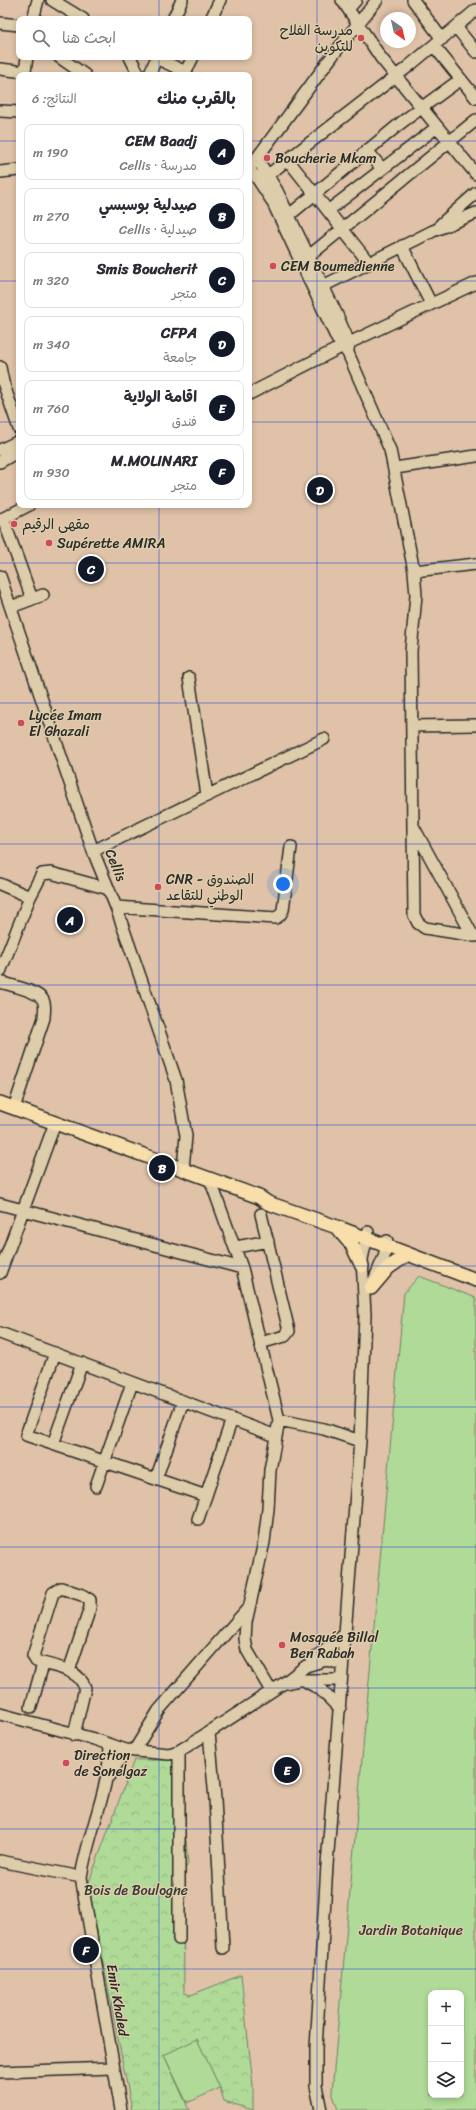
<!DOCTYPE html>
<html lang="ar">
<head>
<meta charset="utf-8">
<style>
	:root { --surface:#fff; --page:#f7f7f7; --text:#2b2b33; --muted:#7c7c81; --line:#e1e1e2; --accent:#111827 }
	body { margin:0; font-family:Sriracha,"Playpen Sans Arabic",sans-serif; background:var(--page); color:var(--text); direction:rtl }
	.controls { position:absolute; right:12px; bottom:12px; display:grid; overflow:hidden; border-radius:8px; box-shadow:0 2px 6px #0003 }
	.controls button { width:36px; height:36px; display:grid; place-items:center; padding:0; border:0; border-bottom:1px solid var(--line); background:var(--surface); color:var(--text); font:20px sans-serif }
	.compass { position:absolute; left:380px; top:12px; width:36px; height:36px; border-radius:50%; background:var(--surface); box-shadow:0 2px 6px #0003; rotate:146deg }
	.you { position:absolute; left:283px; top:884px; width:14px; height:14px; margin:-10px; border:3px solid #fff; border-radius:50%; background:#1a73e8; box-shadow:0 0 0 6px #1a73e833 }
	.badge { display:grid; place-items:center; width:26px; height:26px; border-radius:50%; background:var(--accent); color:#fff; font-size:13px; font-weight:700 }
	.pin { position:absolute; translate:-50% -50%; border:2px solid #fff; box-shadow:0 1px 4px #0006 }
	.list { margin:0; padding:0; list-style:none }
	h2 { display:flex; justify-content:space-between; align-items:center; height:52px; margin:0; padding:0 16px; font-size:17px }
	h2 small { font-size:13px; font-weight:400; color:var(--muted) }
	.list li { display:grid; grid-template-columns:26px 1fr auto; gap:12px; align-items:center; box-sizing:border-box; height:56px; margin:0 8px 8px; padding:0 8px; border:1px solid var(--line); border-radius:8px }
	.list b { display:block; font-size:15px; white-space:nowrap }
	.list p { margin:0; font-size:13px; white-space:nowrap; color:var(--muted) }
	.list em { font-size:13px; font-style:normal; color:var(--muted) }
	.icon { flex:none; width:22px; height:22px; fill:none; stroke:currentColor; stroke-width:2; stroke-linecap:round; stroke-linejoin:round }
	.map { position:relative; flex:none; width:476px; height:2110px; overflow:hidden; direction:ltr }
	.search { position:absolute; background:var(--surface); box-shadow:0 2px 6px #0003; left:16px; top:16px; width:236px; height:44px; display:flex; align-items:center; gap:10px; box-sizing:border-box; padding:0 14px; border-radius:8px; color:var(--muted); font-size:15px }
	.panel { position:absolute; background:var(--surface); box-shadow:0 2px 6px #0003; left:16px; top:72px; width:236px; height:436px; border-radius:8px; direction:rtl }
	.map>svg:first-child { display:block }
	.forest { fill:url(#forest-crowns); stroke:#6e8262 }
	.garden { fill:#b0da98; stroke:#6e8262; fill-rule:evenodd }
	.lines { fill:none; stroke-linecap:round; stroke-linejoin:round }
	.minor-casing { stroke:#2b2b2b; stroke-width:14 }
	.major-casing { stroke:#2b2b2b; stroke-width:16 }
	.minor { stroke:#decdaa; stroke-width:11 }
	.major { stroke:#f8deab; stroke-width:13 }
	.grid { fill:none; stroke:#1d4ed8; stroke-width:1; stroke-opacity:0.55 }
	.poi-dot { fill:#d1495b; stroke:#decdaa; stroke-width:1.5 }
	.labels { text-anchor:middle; stroke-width:3; stroke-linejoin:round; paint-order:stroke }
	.poi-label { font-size:14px; fill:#2b2b2b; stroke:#decdaa; text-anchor:start }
	.street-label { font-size:14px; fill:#2b2b2b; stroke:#decdaa }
	.park-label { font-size:14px; fill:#383c36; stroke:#decdaa }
</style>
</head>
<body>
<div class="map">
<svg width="476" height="2110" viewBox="0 0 476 2110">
	<defs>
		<pattern id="forest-crowns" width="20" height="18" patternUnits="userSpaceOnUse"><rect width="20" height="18" fill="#b0da98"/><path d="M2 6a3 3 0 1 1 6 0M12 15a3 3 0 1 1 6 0" fill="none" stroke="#98bb83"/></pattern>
	</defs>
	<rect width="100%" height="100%" fill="#dfc2a7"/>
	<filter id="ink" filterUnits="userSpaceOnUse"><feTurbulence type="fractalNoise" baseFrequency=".025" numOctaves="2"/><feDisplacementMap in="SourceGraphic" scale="8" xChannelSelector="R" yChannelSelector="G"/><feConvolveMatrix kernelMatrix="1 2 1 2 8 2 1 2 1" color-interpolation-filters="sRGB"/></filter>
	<g filter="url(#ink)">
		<path class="forest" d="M134,1760H179L188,1864L183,1872L184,1993L191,1995L241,1975L253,2085V2110L224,2101L220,2088L197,2040L164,2055L189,2110H132L88,1885Z"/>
		<path class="garden" d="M419,1276L476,1298V2110H338L332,2092L404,1293ZM431,1993H461V2095H431Z
			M197,2039L220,2088L187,2103L164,2055Z"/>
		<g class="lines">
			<g class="minor-casing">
				<path id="minor" d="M52,0L83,19
					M342,0L381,58L476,174
					M413,0L442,39
					M348,9L356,0
					M33,19L38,0
					M173,19L182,0
					M211,19L220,0
					M0,23L19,25
					M456,27L476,52
					M434,46L476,98
					M59,57L85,75
					M130,57L139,75
					M156,58L186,72
					M0,69L25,72L27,57
					M149,75L157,57
					M184,75L193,57
					M0,111L19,112
					M367,150L382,169
					M249,160H255L261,165L277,191L337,315L349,343L348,350
					M288,160L369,263
					M251,166L333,55L377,0
					M249,170L257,178L272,201L337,339L348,353L390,450L414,571L416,595L411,651L414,915L418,923L425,928L476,936
					M0,172L19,170
					M268,175L409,66L476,10
					M329,210L437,127
					M282,221L402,122L461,79
					M441,224L476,193
					M402,246L431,304
					M309,256L476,120
					M317,289L433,231L476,213
					M0,367L3,382L19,429
					M249,394L349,343L476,283
					M0,450L19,441
					M0,462L19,451
					M395,468L476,456
					M3,518L32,599
					M0,520L29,505
					M414,571L476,564
					M0,576L93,851L116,907L176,1080L186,1136L183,1168
					M11,607L43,595
					M189,678L207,795
					M412,726L476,725
					M413,826L473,936
					M93,851L324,739
					M0,884L30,897
					M116,907L276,918L280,915L283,910L291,847
					M0,972L30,897L42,874L51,873L109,889
					M0,982C10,985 38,991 43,1000C46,1005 44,1013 44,1018L14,1108
					M210,1179L242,1268L279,1420L270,1470L268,1509L264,1542L246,1622L245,1639L247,1650L271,1691
					M0,1204L242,1268
					M236,1247L268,1241
					M0,1273L55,1123
					M372,1285L384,1257L387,1241
					M0,1333L276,1436
					M260,1343L285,1336L289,1331L261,1214
					M55,1353L26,1435L206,1496
					M279,1420L324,1429L360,1441
					M53,1444L82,1363
					M156,1479L183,1401
					M96,1486L132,1383
					M198,1519L232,1419
					M311,1662L345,1634
					M69,1671L90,1608V1600L82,1595L61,1588L53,1593L33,1656L36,1661C53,1667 79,1668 85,1688L74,1735
					M307,1682L320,1689L340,1709
					M287,1683L299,1680H341
					M31,1707L43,1664
					M0,1714L94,1739L126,1750L169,1754L179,1751L203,1736L284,1683L306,1666L326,1660L342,1664
					M209,1732L215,1799L223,1948
					M110,1746C109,1791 88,1833 81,1877L121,2110
					M134,1751L159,1710L249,1607
					M179,1751V1939
					M109,1776L126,1750
					M0,1861L81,1877
					M0,2072L113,2068
					M321,2110L316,2086V2048L327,1865L360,1441L365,1315L362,1259L368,1232"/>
			</g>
			<g class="major-casing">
				<path id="major" d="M0,1103L259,1197L268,1203L334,1226L476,1280
					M337,1228L352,1245L362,1266
					M371,1288L388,1268L408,1254"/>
			</g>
			<use href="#minor" class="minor"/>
			<use href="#major" class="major"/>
		</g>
	</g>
	<path class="grid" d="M159,0V19M317,0V2110M159,57V75M0,141H19M249,141H476M0,281H19M249,281H476M0,422H19M249,422H476M159,505V2110M0,563H476M0,703H476M0,844H476M0,985H476M0,1125H476M0,1266H476M0,1407H476M0,1547H476M0,1688H476M0,1829H476M0,1969H476"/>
	<g class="poi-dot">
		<circle cx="361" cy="38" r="4"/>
		<circle cx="267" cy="158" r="4"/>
		<circle cx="273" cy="266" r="4"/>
		<circle cx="14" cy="524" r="4"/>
		<circle cx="49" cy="543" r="4"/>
		<circle cx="21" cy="723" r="4"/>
		<circle cx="158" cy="887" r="4"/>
		<circle cx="282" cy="1645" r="4"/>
		<circle cx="66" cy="1763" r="4"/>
	</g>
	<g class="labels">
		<g class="poi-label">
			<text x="353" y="35" text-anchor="end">مدرسة الفلاح<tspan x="353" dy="16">للتكوين</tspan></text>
			<text x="275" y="163">Boucherie Mkam</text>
			<text x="281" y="271">CEM Boumedienne</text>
			<text x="22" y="529">مقهى الرقيم</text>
			<text x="57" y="548">Supérette AMIRA</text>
			<text x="29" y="720">Lycée Imam<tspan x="29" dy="16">El Ghazali</tspan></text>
			<text x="166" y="884">CNR - الصندوق<tspan x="166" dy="16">الوطني للتقاعد</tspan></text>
			<text x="290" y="1642">Mosquée Billal<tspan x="290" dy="16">Ben Rabah</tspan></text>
			<text x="74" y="1760">Direction<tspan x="74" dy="16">de Sonelgaz</tspan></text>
		</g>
		<g class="street-label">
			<text transform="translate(116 865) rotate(68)" y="5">Cellis</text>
			<text transform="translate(118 2000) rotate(80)" y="5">Emir Khaled</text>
		</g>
		<g class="park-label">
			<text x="136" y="1895">Bois de Boulogne</text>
			<text x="411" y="1935">Jardin Botanique</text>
		</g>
	</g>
</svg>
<div class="controls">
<button>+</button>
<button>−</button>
<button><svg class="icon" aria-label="layers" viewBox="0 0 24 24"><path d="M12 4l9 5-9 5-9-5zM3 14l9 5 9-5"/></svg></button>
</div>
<svg class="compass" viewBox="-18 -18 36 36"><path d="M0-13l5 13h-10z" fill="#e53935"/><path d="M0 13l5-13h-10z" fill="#7c7c81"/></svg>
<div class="you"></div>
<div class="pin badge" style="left:70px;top:920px">A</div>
<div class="pin badge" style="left:162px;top:1168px">B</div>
<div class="pin badge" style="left:91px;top:569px">C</div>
<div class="pin badge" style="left:320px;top:490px">D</div>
<div class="pin badge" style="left:287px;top:1770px">E</div>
<div class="pin badge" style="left:86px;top:1950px">F</div>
<div class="search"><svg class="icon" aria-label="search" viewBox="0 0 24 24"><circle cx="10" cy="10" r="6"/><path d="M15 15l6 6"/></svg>ابحث هنا</div>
<section class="panel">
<h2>بالقرب منك<small>النتائج: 6</small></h2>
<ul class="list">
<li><span class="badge">A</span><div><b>CEM Baadj</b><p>مدرسة · Cellis</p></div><em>190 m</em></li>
<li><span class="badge">B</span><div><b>صيدلية بوسبسي</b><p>صيدلية · Cellis</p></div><em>270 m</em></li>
<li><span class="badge">C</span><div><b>Smis Boucherit</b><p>متجر</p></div><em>320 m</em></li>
<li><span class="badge">D</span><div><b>CFPA</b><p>جامعة</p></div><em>340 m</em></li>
<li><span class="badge">E</span><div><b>اقامة الولاية</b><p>فندق</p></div><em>760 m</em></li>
<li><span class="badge">F</span><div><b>M.MOLINARI</b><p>متجر</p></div><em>930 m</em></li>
</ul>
</section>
</div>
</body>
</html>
